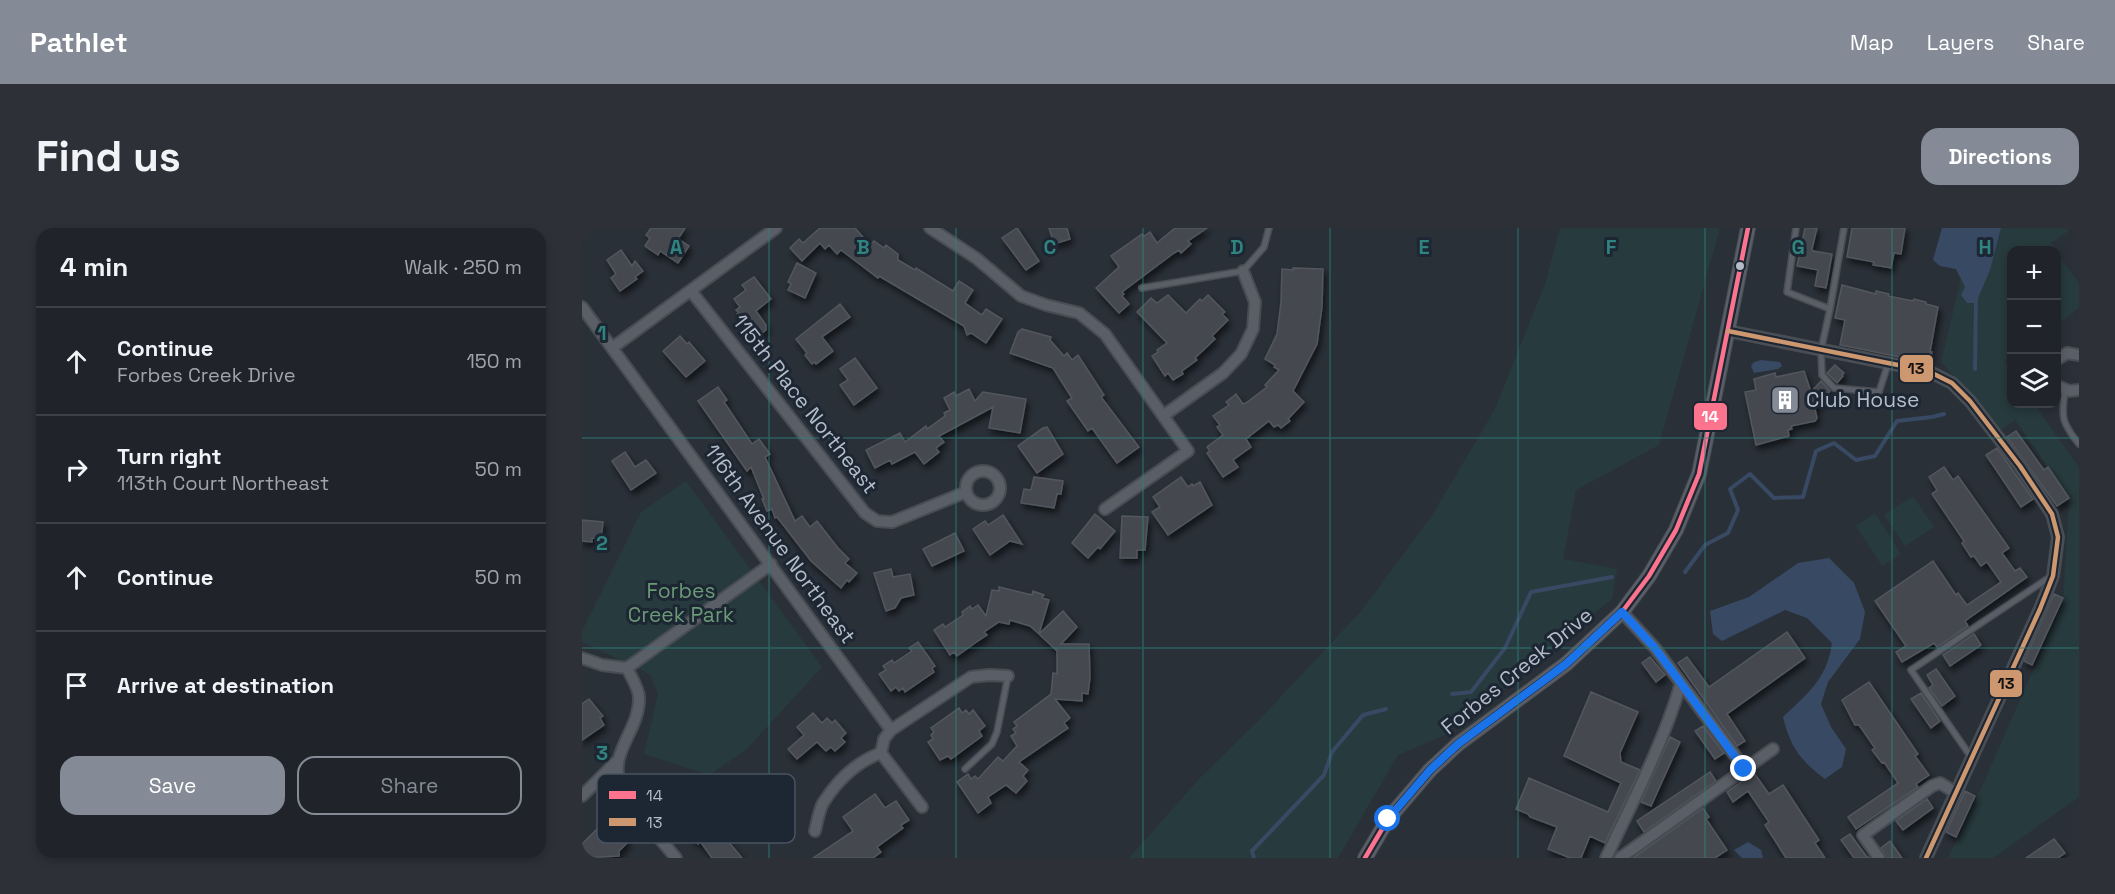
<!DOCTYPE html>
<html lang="en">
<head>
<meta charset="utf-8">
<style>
	:root { --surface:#20242a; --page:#2d3036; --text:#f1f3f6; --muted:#a2a4a8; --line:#3d4147; --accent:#848b96 }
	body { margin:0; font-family:"Space Grotesk",sans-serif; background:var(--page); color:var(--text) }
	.controls { position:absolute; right:18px; top:18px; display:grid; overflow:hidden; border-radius:12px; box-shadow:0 3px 9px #0003 }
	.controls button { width:54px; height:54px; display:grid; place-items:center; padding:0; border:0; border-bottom:2px solid var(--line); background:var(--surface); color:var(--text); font:30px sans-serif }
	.stop { position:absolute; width:18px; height:18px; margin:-14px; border:4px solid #1a73e8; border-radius:50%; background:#fff }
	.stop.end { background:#1a73e8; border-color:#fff; box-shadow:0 2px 6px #0008 }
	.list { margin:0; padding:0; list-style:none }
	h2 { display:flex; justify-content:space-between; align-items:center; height:78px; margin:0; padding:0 24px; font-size:26px }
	h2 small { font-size:20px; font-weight:400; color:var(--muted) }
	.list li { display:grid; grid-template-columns:39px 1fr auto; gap:18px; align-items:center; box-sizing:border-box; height:108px; padding:0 24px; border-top:2px solid var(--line) }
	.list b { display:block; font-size:22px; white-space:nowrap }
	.list p { margin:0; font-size:20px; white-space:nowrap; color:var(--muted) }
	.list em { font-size:20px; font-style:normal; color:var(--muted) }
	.actions { display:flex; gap:12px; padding:18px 24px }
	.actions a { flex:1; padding:14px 0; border:2px solid var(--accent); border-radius:18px; text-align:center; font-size:21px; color:var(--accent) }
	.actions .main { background:var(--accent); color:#fff }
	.icon { flex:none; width:33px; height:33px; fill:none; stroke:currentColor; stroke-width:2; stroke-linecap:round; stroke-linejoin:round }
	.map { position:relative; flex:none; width:1497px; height:630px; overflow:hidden; border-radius:18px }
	header { display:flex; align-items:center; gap:36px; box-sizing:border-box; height:84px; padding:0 30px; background:var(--accent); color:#fff }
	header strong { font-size:28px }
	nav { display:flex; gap:33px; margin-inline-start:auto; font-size:21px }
	.intro { display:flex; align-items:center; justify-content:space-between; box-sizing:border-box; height:144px; padding:0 36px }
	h1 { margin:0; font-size:42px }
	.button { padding:15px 27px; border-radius:18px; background:var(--accent); color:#fff; font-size:21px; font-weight:700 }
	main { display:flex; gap:36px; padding:0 36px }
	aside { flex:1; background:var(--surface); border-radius:18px; box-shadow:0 3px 9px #0003 }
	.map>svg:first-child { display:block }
	.green { fill:#273a3e }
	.water { fill:#384963 }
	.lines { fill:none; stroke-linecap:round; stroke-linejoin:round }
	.stream { stroke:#384963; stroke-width:4 }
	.building { fill:#444950; stroke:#52575f; stroke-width:1.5; filter:url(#shadow) }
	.service-casing { stroke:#484c53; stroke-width:8 }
	.minor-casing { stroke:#484c53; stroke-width:14 }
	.tertiary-casing { stroke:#484c53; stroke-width:16 }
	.service { stroke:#5a5e66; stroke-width:5 }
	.minor { stroke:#5a5e66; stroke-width:10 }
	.tertiary { stroke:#5a5e66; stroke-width:14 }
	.bus-1-casing { stroke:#1d2633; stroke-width:9 }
	.bus-2-casing { stroke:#1d2633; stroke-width:9 }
	.bus-1 { stroke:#fc738d; stroke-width:4.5 }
	.bus-2 { stroke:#cd976f; stroke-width:4.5 }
	.route { stroke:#1a73e8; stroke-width:8 }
	.grid { fill:none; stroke:#308480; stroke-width:1.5; stroke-opacity:0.55 }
	.bus-dot { fill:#b4bcc9; stroke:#1d2633; stroke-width:2 }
	.labels { text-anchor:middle; stroke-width:6; stroke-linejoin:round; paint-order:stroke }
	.poi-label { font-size:21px; fill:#b4bcc9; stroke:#1d2633; text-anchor:start }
	.street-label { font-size:21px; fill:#b4bcc9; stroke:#1d2633 }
	.park-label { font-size:21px; fill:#6b9a76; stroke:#1d2633 }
	.key { fill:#1d2633; stroke:#4a5360; stroke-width:1.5 }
	.key-label { font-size:16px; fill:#b4bcc9 }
	.grid-label { font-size:20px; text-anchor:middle; font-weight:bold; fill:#308480; stroke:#1d2633; stroke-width:6; stroke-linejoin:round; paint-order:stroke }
	.line-badge { stroke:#1d2633; stroke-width:2 }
	.badge-label { font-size:16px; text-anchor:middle; font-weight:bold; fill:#fff }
	.pale-badge-label { font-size:16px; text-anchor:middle; font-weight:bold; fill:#111 }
</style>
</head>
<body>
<header>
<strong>Pathlet</strong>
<nav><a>Map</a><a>Layers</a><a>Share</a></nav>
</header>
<div class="intro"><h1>Find us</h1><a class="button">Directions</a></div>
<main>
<aside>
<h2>4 min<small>Walk · 250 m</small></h2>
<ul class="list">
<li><svg class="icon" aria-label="ahead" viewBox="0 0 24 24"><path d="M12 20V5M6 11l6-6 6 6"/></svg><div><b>Continue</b><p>Forbes Creek Drive</p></div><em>150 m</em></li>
<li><svg class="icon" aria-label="right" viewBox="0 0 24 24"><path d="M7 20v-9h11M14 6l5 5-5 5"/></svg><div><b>Turn right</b><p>113th Court Northeast</p></div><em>50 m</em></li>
<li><svg class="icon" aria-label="ahead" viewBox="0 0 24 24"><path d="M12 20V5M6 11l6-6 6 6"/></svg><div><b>Continue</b></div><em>50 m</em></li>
<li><svg class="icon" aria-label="arrive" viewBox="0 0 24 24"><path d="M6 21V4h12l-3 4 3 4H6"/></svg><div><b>Arrive at destination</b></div></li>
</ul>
<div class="actions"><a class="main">Save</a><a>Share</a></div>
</aside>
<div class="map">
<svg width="1497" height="630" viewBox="0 0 1497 630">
	<defs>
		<filter id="shadow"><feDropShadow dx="2.5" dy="4.5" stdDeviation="3" flood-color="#0009"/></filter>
	</defs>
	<rect width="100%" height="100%" fill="#2a3038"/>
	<path class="green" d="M978,0H1138L1077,217L994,262L981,331L1035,341L1030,371L863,507L816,527L756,630H547L618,550L679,490L780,382L851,286L913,181L963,56Z
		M1391,0H1491L1469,15L1474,22H1430L1429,129L1422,134L1429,144L1430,176H1452L1497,239V569L1411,630H1366L1402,554L1481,374L1487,270L1433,192L1419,202L1359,134Z
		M1474,24L1497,55V80L1475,97Z
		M104,253L240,439L164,522L127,547L62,526L76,466L68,446L0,414V403L59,284Z
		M1331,268L1352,299L1323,318L1302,287Z
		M1293,285L1319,326L1300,338L1274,298Z"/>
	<path class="water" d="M1360,0H1419L1408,42L1394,75H1385L1379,67L1383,59L1374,41L1358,38L1351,32Z
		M1179,132L1198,134L1200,138L1196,141L1172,145L1169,138L1172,134Z
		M1247,330L1272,355L1283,384L1278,411L1246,454L1239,476L1249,499L1264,521L1260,539L1243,551C1219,533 1208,519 1201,489C1226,465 1245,451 1250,415L1225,390L1203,382L1140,413L1131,406L1128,383L1167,369L1216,335Z
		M1166,614L1179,622L1181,630H1160L1152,622Z"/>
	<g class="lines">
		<path class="stream" d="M1393,141L1394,70
			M1103,344L1123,317L1146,305L1156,282L1148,261L1168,246L1192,270L1221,269L1234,223L1252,215L1274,232L1293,228L1315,193L1350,189L1362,186
			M870,466L889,464L923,420L949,364L1030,349
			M672,630L670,623L742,547L750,524L781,487L804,481"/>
	</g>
	<path class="building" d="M69,0H103L96,11L107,18L96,35L78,23L76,27L63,18L68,10L64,7Z
		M238,0H273L288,17L292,13L302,20L304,17L316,26V32L333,42L334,40L371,63L377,53L391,62L383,75L400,87L404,81L420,91L404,115L389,105L385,107L382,98L370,91L297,48L296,50L259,22L255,26L247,17L243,21L238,15L220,33L208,20L217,11L221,15Z
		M435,0L457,33L444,42L420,10Z
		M467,0H485L488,11L472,16Z
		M593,0H625L606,13L609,16L599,25L597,22L592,25L540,64L542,66L540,68L547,76L537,85L514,60L537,39L529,28L560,6L562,8L568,4L575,15Z
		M1223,0H1235L1230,21L1231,23L1250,26L1244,60L1233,58L1236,42L1215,38Z
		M1270,0H1323L1319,26L1312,25L1309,40L1291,37L1292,34L1265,29Z
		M39,22L50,38L53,33L61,43L53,49L55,51L38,63L29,50L34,46L25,32Z
		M215,35L234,45L223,70L206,62L209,56L206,54Z
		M711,40L741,41L740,79L735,116L711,163L722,174L706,191L708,193L699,200L696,197L692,199L687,193L664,211L669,219L651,232L656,239L641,249L625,225L628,223L625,219L641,207L635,199L638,197L631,188L647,177L644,174L654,166L661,176L664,175L685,159L683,157L697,142L692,139L693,137L683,131L695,106L699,74L700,41L711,42Z
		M172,49L189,71L174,83L184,97V102L174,110L155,86L157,85L154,82L158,79L152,71L164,62L160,57Z
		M1260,57L1294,66V63L1307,66L1306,68L1331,73L1332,71L1344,74V76L1356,79L1348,124H1350L1347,135L1258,117L1263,92L1253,90Z
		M586,67L604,85L618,71L620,73L626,67L643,84L640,86L646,92L630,108L633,111L613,130L615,132L600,143L601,146L591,152L586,145L583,148L570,128L576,124L575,122L585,115L555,84L569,70L575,75Z
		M258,76L268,89L240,109L251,123L234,136L233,134L230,136L223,127L225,125L214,111Z
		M440,101L469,109L468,112L482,128L485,125L490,132L496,127L522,167L519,169L557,219L535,235L510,200L506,203L485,173L490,170L471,140L428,125L436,104Z
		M98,108L105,116L107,114L123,133L104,149L81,123Z
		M273,130L295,160L272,177L258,157L266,152L258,141Z
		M1253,137L1262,145L1260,147L1261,148L1255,155L1245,145Z
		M1222,143L1229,164L1239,153L1248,163L1233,181L1235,190L1233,193L1209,198L1210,201L1206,202L1207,208L1174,217L1163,164L1174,162L1172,151L1193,145L1194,149Z
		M136,159L145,172L142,174L170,216L177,211L188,226L183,229L213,293L220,288L228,299L235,293L256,320L267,331L263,335L275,345L267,354L265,352L259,360L229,333L195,289L193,290L190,281L185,283L180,271H182L169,239L165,243L116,173Z
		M387,161L393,173L401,164L444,171L438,205L407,200L411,179L357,208L362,214L354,220L357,224L342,236L333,224L310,236L308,232L293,240L284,222L318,205L323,214L344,198L345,201L363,188L362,185L368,182L362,170L372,164L374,168Z
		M465,199L481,226L455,245L436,218L461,200Z
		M1434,203L1462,242L1466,239L1487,270L1475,278L1425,209Z
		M1415,220L1451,271L1439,279L1404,227Z
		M43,224L53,239L64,232L74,245L49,262L30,233Z
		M1362,239L1371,252L1376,248L1427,320L1420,325L1433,343L1438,340L1445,349L1383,393L1386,398L1355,419L1352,415L1320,434L1314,424L1324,418L1293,373L1351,333L1374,367L1376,365L1385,377L1419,354L1405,334L1399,338L1392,328L1389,329L1380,315L1382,313L1350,266L1355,262L1347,249Z
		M452,249L481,253L479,266H475L472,280L439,275L442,261L449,262Z
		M599,249L606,259L610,256L611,258L618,254L630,277L586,307L570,284L578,279L571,269Z
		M513,286L533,303L518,321L516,319L506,330L490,315Z
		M421,287L440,316L428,313L408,327L391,301L403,293L406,297Z
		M540,288L566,289L563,322H555V330H538Z
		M0,292L21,294L19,311L10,310V314L0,313Z
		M373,305L382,323L350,338L341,321Z
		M309,341L311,349L328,346L332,367L319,370L313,380L304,383L292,345Z
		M417,359L450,367L451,363L462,367L460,370L467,372L457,406L448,398L428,392L427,396L417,394L402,404L405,407L393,415L375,428L372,424L368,427L352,402L361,396L363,399L381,387L380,384L388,378L390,381L396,377L404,388L410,362L417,363Z
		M1472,366L1481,370L1450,437L1442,433Z
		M481,383L495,399L479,416H507L508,449L506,466L500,465V473L473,471L488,490L482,495L486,500L437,534L446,542L441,548L445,553L434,565L424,557L406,569L409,575L396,585L375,554L386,546L389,551L393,548L396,551L416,529L421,533L435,518L429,508L434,505L431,501L435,498L432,494L469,466L471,445L475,446V421L474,422L457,406Z
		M1205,404L1223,430L1145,486L1163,513L1155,518L1096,435L1105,429L1127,459Z
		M1392,406L1399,417L1368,438L1361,427Z
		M336,414L353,438L350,440L352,444L323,464L321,460L317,463L314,459L309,463L297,446L304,442L301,438L310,432L312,435L330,423L327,420Z
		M1068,429L1083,447L1074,454L1060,435Z
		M1354,441L1373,468L1360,478L1347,460L1351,457L1345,447Z
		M1287,454L1336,526L1333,528L1347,547L1334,556L1336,559L1274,601L1266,589L1316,555L1302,534L1300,535L1290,522L1293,520L1277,497H1273L1260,472Z
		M1009,464L1056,484L1038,525L1039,534L1058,542L1023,615L1008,608L999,630H988L966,621L975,599L948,589L946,586L934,581L947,550L1026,584L1039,555L982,528Z
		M1339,465L1358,493L1349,500L1329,471Z
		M7,471L21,488L18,490L22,497L0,512V476Z
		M377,480L380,485L384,482L387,486L391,482L403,498L397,503L400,508L369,531L366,528L358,532L346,514L351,511L349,507L352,504L349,500Z
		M231,485L240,495L245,490L250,495L253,492L264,505L259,510L263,514L253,523L249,519L244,523L235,514L215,531L206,521L222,507L215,499Z
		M1121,498L1142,525L1133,531L1113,503Z
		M1088,509L1098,514L1069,578L1059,574Z
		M1128,544L1134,553L1062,604L1055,593Z
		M1172,545L1187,566L1201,557L1237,612L1233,615L1243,630H1204L1183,597L1187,594L1166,563L1151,574L1145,564Z
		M106,552L115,563H118L137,587L141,588L143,595L135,600L160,630H130L118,613L116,616L86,577L96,569L91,560L99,553L101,556Z
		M1383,563L1393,568L1374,609L1364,604Z
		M293,566L303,580L314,573L327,592L319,597L321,600L295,619L299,624L291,630H231L271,603L261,589Z
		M1345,571L1351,580L1321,602L1314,593Z
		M1121,580L1127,589L1124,591L1145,622L1133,630H1051Z
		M19,597L23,602L26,599L32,605L34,602L46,614L37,623V628L0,630V616Z
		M1268,606L1285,629L1288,630H1272L1259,612Z
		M1472,611L1483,625L1476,630H1444Z
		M1308,613L1320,630H1304L1299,620Z"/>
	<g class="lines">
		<g class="service-casing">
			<path id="service" d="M1214,0L1205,64L1248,81
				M1262,0L1248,81L1239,122L1240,147L1252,160L1297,164L1306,136
				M560,60L661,43L682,19L687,0
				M1483,162C1479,190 1480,195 1497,216
				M1389,529L1329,442L1468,349
				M383,541L410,516L415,504L426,448"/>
		</g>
		<g class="minor-casing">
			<path id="minor" d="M348,0L394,30L439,68L464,77L497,85L523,106L606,223L523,281
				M109,63L283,285L295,293L310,294L384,264
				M0,79L309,502L302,511L299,525L340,579
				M1146,103L1346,143L1370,155L1388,173L1438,238L1470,286L1476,309L1471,348L1458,381L1344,630
				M30,120L194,0
				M1474,132L1485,125L1497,127
				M1474,157L1487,163L1497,162
				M581,188L641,145L659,126L671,101L673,74L661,43
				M384 260a17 17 0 1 1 34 0a17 17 0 1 1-34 0Z
				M0,430L20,437L45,440
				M45,440C49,449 57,460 57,470C58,501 27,524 38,555C45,574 79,612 94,630
				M45,440L189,336
				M1099,455L1163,541
				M309,502L389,449L407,447L426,448
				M0,568L34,534
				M233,603C235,594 237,583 241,575C255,553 274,534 299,525
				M1024,630C1051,573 1081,516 1099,455L1073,420L1040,384
				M1038,630L1191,521
				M1297,630L1281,607L1350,558L1358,555L1374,565"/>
		</g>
		<g class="tertiary-casing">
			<path id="tertiary" d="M783,630L806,591L848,542L876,516L984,436L1040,384L1067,348L1094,302L1117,246L1166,0"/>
		</g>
		<use href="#service" class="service"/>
		<use href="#minor" class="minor"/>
		<use href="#tertiary" class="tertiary"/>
		<g class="bus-1-casing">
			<path id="bus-1" d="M783,630L806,591L848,542L876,516L984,436L1040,384L1067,348L1094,302L1117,246L1166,0"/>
		</g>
		<g class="bus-2-casing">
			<path id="bus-2" d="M1146,103L1346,143L1370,155L1388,173L1438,238L1470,286L1476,309L1471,348L1458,381L1344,630"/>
		</g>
		<use href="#bus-1" class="bus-1"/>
		<use href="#bus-2" class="bus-2"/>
	</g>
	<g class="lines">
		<path class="route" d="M806,591L848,542L876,516L984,436L1040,384L1073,420L1162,541"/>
	</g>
	<path class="grid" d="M187,0V630M374,0V630M561,0V630M748,0V630M936,0V630M1123,0V630M1310,0V630M0,210H1497M0,420H1497"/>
	<defs>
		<g id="building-square" transform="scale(1.5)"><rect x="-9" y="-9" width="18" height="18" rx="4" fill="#848b96" stroke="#1d2633"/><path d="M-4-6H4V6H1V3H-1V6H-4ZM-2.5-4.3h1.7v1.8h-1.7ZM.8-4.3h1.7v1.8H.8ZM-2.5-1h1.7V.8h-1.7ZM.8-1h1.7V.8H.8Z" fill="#fff"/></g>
	</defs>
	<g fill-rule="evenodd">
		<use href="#building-square" x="1203" y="172"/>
	</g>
	<circle class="bus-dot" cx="1158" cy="38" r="5"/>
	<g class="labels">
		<g class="poi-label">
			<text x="1224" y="179">Club House</text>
		</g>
		<g class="street-label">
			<text transform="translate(223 176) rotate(52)" y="7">115th Place Northeast</text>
			<text transform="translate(198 316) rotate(54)" y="7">116th Avenue Northeast</text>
			<text transform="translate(935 443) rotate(-39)" y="7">Forbes Creek Drive</text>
		</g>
		<g class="park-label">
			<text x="99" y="370">Forbes<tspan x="99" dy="24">Creek Park</tspan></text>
		</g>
	</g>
	<rect x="15" y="546" width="198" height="69" rx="9" class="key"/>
	<rect x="27" y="563" width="27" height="8" fill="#fc738d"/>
	<rect x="27" y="590" width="27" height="8" fill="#cd976f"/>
	<g class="key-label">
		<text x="64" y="573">14</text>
		<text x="64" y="600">13</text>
	</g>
	<g class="grid-label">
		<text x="94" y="26">A</text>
		<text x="281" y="26">B</text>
		<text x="468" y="26">C</text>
		<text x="655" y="26">D</text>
		<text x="842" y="26">E</text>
		<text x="1029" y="26">F</text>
		<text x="1216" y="26">G</text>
		<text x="1403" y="26">H</text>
		<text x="20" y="112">1</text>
		<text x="20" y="322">2</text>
		<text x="20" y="532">3</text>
	</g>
	<g class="line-badge">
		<rect x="1317" y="126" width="35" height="29" rx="6" fill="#cd976f"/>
		<rect x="1111" y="174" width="35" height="29" rx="6" fill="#fc738d"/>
		<rect x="1407" y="441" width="34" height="29" rx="6" fill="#cd976f"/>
	</g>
	<g class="badge-label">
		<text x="1128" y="194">14</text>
	</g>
	<g class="pale-badge-label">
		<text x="1334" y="146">13</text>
		<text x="1424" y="461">13</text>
	</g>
</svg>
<div class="controls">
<button>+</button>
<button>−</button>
<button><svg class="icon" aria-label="layers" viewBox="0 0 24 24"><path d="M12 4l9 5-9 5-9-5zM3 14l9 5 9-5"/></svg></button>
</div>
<div class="stop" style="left:806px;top:591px"></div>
<div class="stop end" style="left:1162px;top:541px"></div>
</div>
</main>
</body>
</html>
